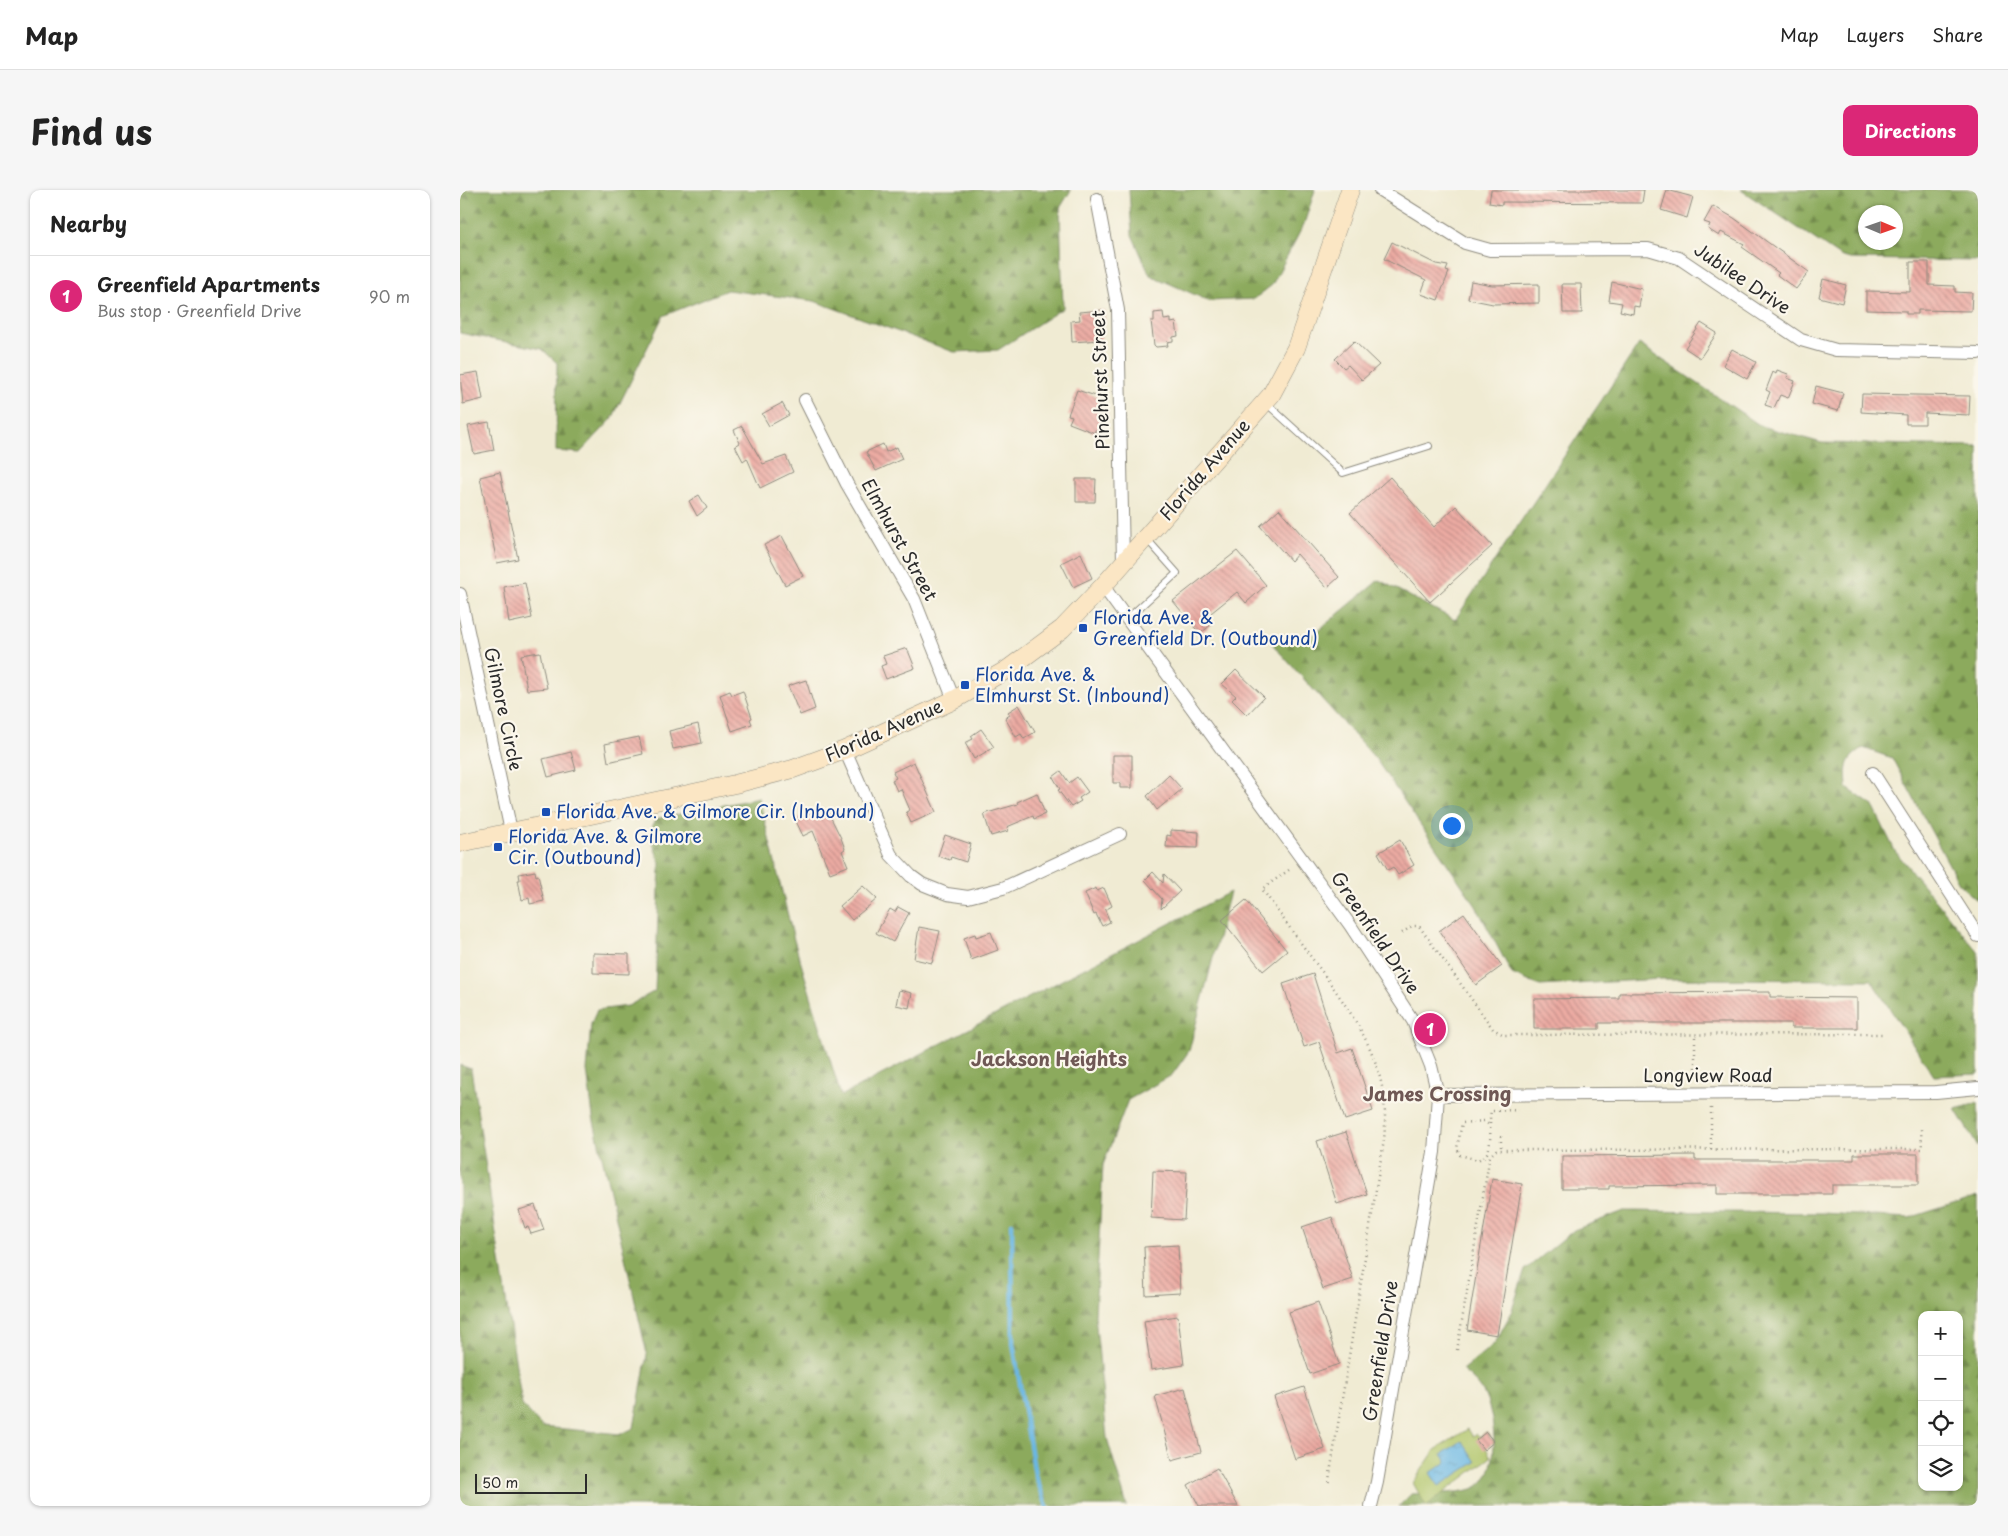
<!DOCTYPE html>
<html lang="en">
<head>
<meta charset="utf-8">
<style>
	:root { --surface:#fff; --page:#f6f6f6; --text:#222; --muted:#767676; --line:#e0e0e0; --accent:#db2777 }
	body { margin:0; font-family:"Playpen Sans",sans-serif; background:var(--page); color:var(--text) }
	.controls { position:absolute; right:15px; bottom:15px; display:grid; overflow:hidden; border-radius:10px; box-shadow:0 1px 4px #0004 }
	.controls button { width:45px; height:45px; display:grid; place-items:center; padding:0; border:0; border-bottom:1px solid var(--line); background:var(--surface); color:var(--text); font:25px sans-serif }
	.compass { position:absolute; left:1398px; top:15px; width:45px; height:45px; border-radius:50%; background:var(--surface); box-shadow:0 1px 4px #0004; rotate:92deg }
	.scale { position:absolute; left:15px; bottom:12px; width:112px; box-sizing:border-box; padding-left:5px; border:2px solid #2b2b2b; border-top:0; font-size:14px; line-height:18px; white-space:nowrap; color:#2b2b2b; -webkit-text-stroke:4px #fbf7ec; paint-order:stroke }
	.you { position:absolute; left:991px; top:635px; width:18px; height:18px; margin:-12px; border:4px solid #fff; border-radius:50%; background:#1a73e8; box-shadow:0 0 0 8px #1a73e833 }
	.badge { display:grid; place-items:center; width:32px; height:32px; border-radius:50%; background:var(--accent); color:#fff; font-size:16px; font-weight:700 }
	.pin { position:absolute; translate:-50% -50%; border:2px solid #fff; box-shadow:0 1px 5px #0006 }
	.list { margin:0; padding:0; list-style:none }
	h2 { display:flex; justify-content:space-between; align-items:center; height:65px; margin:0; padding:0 20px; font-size:21px }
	h2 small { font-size:16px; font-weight:400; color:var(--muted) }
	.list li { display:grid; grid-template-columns:32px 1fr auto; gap:15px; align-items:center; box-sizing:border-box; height:80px; padding:0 20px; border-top:1px solid var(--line) }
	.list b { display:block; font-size:19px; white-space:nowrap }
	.list p { margin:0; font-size:16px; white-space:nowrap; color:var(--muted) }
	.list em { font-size:16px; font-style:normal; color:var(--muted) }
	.icon { flex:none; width:28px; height:28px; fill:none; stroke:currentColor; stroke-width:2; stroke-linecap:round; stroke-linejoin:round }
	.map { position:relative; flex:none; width:1518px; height:1316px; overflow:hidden; border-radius:10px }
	header { display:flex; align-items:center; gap:30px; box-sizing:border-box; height:70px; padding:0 25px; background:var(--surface); border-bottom:1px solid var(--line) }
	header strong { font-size:24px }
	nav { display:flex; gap:28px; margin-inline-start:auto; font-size:18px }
	.intro { display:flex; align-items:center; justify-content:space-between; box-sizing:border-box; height:120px; padding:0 30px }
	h1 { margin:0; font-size:35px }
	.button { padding:12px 22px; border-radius:10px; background:var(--accent); color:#fff; font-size:18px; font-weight:700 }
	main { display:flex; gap:30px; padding:0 30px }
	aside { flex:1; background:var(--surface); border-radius:10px; box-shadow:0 1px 4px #0004 }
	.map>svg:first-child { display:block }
	.forest { fill:url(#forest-firs); stroke:#5c6a44; fill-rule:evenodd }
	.park { fill:#b0c569; stroke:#6e784a }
	.water { fill:url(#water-ripples); stroke:#4a7187 }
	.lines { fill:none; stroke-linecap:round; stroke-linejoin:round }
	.stream { stroke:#6ab7e3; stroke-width:4.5 }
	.building { fill:url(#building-back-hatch) }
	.service-casing { stroke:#8e8b7f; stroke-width:8 }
	.minor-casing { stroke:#8e8b7f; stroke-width:14 }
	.secondary-casing { stroke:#8e8b7f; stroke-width:19 }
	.path { stroke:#8e8b7f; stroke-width:2.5; stroke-dasharray:1 4; stroke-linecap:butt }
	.service { stroke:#fff; stroke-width:6 }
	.minor { stroke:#fff; stroke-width:12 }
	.secondary { stroke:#fbe6c4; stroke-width:18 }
	.transit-dot { fill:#1a4fb4; stroke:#fbf7ec; stroke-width:2 }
	.labels { text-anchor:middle; stroke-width:4.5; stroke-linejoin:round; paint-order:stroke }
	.street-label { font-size:18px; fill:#2b2b2b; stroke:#fbf7ec }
	.transit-label { font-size:18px; fill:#164399; stroke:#fbf7ec; text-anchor:start }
	.neighbourhood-label { font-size:19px; font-weight:bold; fill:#6f5855; stroke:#fbf7ec }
</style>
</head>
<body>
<header>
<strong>Map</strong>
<nav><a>Map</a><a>Layers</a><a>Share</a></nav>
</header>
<div class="intro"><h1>Find us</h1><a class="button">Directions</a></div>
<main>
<aside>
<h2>Nearby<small></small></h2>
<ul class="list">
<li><span class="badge">1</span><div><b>Greenfield Apartments</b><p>Bus stop · Greenfield Drive</p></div><em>90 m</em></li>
</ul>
</aside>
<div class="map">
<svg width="1518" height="1316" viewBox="0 0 1518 1316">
	<defs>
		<pattern id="forest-firs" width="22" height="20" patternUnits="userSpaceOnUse" patternTransform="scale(1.25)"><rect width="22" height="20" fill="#8caa5d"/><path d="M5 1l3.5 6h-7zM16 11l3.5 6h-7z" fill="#738b4d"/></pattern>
		<pattern id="water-ripples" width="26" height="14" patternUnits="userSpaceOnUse" patternTransform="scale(1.25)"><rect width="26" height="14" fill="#6ab7e3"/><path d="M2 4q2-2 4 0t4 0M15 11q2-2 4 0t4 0" fill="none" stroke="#5795b8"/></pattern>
		<pattern id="building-back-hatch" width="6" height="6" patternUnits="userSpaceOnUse" patternTransform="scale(1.25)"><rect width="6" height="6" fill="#ecaba3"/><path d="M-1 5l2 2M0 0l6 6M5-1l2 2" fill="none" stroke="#bf8b85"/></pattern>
	</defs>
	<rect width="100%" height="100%" fill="#fbf7ec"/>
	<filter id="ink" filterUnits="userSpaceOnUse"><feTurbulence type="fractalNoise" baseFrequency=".02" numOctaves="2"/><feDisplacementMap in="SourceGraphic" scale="10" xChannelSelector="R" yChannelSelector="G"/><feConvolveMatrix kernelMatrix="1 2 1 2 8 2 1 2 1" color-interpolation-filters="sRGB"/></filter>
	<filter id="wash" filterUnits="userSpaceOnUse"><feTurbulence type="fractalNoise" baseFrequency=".0096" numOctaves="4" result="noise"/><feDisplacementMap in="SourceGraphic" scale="20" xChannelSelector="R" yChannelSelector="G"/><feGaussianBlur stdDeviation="1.12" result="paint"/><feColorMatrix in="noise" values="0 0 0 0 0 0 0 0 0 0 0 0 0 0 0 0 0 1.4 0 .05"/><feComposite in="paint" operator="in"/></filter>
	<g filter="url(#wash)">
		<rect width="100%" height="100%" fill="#f0ebd3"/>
		<path class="forest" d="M0,0H611L600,18L603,118L538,160L494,162L354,111L267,100L203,126L152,229L120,263L96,261L97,173L82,159L0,143Z
			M669,0H855L844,34L812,95L794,109L749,111L690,85L672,45Z
			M1281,0H1518V71L1390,69L1380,66ZM1436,22V52H1406V22Z
			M1179,154L1301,236L1362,253L1518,256V711L1500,695L1432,568L1403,558C1384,571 1386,576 1387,598L1413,616L1435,661L1518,762V884L1474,886L1411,790L1201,789L1080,796L1052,784L1016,716L915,568L805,446L854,444L919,390L995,430Z
			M299,608L334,750L381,906L770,702L729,861L712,885L668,910L643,975L635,1125L647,1248L667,1316H0V875L11,879L62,1215L82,1237L161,1244L174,1238L187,1164L133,927L127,880L131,834L137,820L168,816L195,801L200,673L190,645L195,629Z
			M1518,913V957L1495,919Z
			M1518,1006V1316H939L951,1304C967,1303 998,1304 1012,1299C1043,1289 1036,1224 1023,1202C1019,1194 1009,1186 1002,1180L1035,1153L1051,1123L1065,1080L1114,1040L1164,1021L1362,1023L1449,1028ZM1462,1125H1499V1297H1462Z"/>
		<path class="park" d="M1008,1239L1013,1247L1017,1244L1019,1247L1026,1242L1034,1252L1026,1258L1031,1267L966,1316L953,1293L975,1260Z"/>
		<path class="water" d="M1002,1251L1016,1272L979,1296L970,1283L987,1272L982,1264Z"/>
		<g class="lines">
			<path class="stream" d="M552,1034L553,1153L575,1285L587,1316"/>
		</g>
		<g id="blocks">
			<path class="building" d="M1031,0H1184L1182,13L1042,12V15L1029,13Z
				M1207,0L1233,7L1227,28L1201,20Z
				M1253,16L1274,28L1349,82L1336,99L1317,85L1319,83L1282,57L1284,54L1261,42L1259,46L1248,39L1250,34L1244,32Z
				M932,52L976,74L988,76L986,81L989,82L978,110L961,104L966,90L924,69Z
				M1450,72H1469V95L1495,96V102L1512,103L1511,121L1458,120V124H1446V121L1406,120V101L1450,102Z
				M1363,89L1386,95L1382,113L1359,107Z
				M1011,91L1032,95L1079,94V113L1033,114L1008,109Z
				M1152,92L1182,99L1179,117L1174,116L1173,124L1160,121L1162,113L1149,111Z
				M1102,94H1121L1122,123H1103Z
				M644,120L645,134L640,135L641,150L612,152L611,131L620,130L619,122Z
				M703,122L704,130L711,129V133L716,132L718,146L713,147V151L707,152L708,156L696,157L694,155L691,131H694V123Z
				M1241,133L1257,143L1240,168L1225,158Z
				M894,151L919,175L902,190L888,175L884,178L875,169Z
				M1272,159L1296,172L1287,189L1263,175Z
				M1317,180L1328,184L1327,188L1335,191L1328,208L1320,205L1314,218L1305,215L1310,202L1306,200L1313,182L1316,184Z
				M18,182L23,209L3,214L0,185Z
				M1356,196L1383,203L1378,221L1352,214Z
				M617,200L645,209L642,219L647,221L641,242L635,240V243L609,233L612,226L608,225Z
				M1402,204L1510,206L1509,225L1465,223V234H1446V225L1401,222Z
				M322,213L329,225L309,236L302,224Z
				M29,232L34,260L14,264L8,236Z
				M282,236L303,274L326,266L333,282L300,298L287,268L283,271L275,256L280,253L274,240Z
				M423,254L426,262L437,257L442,269L416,281L406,262Z
				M40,282L58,369L37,373L20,287Z
				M930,287L974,337L996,316L1032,356L970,412L890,323Z
				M616,289H636L635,312H616Z
				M239,305L247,318L237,326L229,311Z
				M819,319L879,387L867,398L837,364L831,371L800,336Z
				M322,346L343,386L325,395L304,355Z
				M777,361L806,395L786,413L777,402L746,427L752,434L740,444L713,411Z
				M621,363L632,388L613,397L601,373Z
				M65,393L72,428L49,433L44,397Z
				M447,458L455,478L426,489L421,476L426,474L423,466Z
				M80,462L87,498L67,500L61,465Z
				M776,480L804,507L787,525L772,510L776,506L762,494Z
				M346,490L355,519L340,525L328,496Z
				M270,501L272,505L283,501L292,528L290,529L292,534L272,541L260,505Z
				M559,515L575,542L564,549L561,544L556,547L545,528L550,525L548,522Z
				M238,534L242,553L213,559L209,541Z
				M521,539L534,557L514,569L505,553L513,549L511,546Z
				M179,547L183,564L148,572L145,554Z
				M111,562L116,580L88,587L83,569Z
				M653,565H672V598H660V593H653Z
				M454,572L476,622L451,633L446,622L450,620L441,599L437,601L432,590L436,588L433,582Z
				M601,581L609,593L617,587L628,602L619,608L621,611L611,617L598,600L600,599L593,587Z
				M709,585L722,599L697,620L687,606Z
				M577,603L585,624L574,629L573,626L547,637L548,641L531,646L524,624L558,614L557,612Z
				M362,618L364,624L368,622L381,648L385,659L382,661L388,676L370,683L353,641L343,646L335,629Z
				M711,640L739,642L738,658L706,657L707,645L711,646Z
				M485,645L511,654L506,672L491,667L490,670L478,666Z
				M940,650L954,675L938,685L933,677L928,680L918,663Z
				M75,681L76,686L78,685L84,711L70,714L69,708L62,710L58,690H60L59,684Z
				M693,682L703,693L704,684L720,701L701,719L702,709L685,690Z
				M403,696L417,709L392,730L380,716Z
				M636,698L637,701L644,698L652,716L645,720L650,732L642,736L636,724L634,725L625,703Z
				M786,710L827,761L803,781L762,730Z
				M438,717L449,723L433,752L416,743L430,719L435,722Z
				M1004,723L1042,776L1016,795L979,741Z
				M459,737L480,741L472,773L454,769Z
				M531,742L538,760L511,770L504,748L515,744L516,747Z
				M133,763L169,764V784L133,783Z
				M853,784L878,863L892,858L913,921L885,930L859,852L844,857L823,794Z
				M439,800L452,803L449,818L436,815Z
				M1310,802V807L1397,808V838H1331V833H1139V839H1074V809L1159,808V803Z
				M886,942L907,1004L877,1014L857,951Z
				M1394,964H1458V995H1372V1004H1257V995L1149,996V999H1102V966L1235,965V970H1394Z
				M693,981L727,982L724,1030L691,1028Z
				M1032,989L1062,994L1037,1145L1007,1140Z
				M75,1015L84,1040L71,1044L68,1037L65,1038L59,1020Z
				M872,1027L893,1089L863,1099L842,1037Z
				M718,1055L720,1103L686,1105L684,1057Z
				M858,1112L879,1174L850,1184L829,1122Z
				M718,1126L724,1175L691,1180L684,1131Z
				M844,1197L865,1259L835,1269L814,1207Z
				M725,1198L741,1262L712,1270L695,1206Z
				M1026,1242L1034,1252L1024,1260L1016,1250Z
				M757,1278L778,1316H739L728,1295Z"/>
		</g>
	</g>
	<g filter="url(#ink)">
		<use href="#blocks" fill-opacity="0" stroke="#8e8b7f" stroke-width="1"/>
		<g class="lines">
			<g class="service-casing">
				<path id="service" d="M806,213L883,283L969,256
					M667,429L717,383L686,348"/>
			</g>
			<g class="minor-casing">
				<path id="minor" d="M920,0L1005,53L1030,60L1188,59L1219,68L1341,150L1376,160L1518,163
					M637,9L658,120L663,372
					M345,210L387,294L454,409L494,510
					M643,396L890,735L953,831L971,876L978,905L974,962L917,1292L911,1316
					M0,404L51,641
					M385,560L431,665L451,686L462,694L487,704L508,707L543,698L660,644
					M1413,583L1518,746
					M978,905L1476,902L1518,898"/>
			</g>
			<g class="secondary-casing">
				<path id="secondary" d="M0,653L275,594L333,579L385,560L494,510L548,479L602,439L643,396L811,205L836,158L890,0"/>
			</g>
			<path class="path" d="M829,680L802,699C822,727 842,755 863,783C902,838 931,879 924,950L868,1296
				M942,743L952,736H959L1033,839L1044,845L1425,844
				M1235,888V845
				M1028,934L1024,931L1002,933L997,958L1000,965L1018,970L1025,966C1034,956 1028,934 1031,921L1058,920
				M1041,946V959
				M1251,959V916
				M997,1160L1029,971L1030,966L1036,960L1462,959L1461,939"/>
			<use href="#service" class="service"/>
			<use href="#minor" class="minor"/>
			<use href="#secondary" class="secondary"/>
		</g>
	</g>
	<g class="transit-dot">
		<rect x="618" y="433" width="10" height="10" rx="2.5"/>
		<rect x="500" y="490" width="10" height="10" rx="2.5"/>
		<rect x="81" y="617" width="10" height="10" rx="2.5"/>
		<rect x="33" y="652" width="10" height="10" rx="2.5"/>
	</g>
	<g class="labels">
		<g class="street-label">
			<text transform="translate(1282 89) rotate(34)" y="6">Jubilee Drive</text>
			<text transform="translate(641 190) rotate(-92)" y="6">Pinehurst Street</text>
			<text transform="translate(745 280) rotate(-49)" y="6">Florida Avenue</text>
			<text transform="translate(439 350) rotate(61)" y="6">Elmhurst Street</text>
			<text transform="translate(43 519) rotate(78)" y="6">Gilmore Circle</text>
			<text transform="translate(424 541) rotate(-24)" y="6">Florida Avenue</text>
			<text transform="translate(915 743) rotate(56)" y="6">Greenfield Drive</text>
			<text x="1248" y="892">Longview Road</text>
			<text transform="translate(921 1161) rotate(-81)" y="6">Greenfield Drive</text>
		</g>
		<g class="transit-label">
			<text x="633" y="434">Florida Ave. &amp;<tspan x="633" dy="21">Greenfield Dr. (Outbound)</tspan></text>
			<text x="515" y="491">Florida Ave. &amp;<tspan x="515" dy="21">Elmhurst St. (Inbound)</tspan></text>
			<text x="96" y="628">Florida Ave. &amp; Gilmore Cir. (Inbound)</text>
			<text x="48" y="653">Florida Ave. &amp; Gilmore<tspan x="48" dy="21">Cir. (Outbound)</tspan></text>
		</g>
		<g class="neighbourhood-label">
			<text x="589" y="876">Jackson Heights</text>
			<text x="977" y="911">James Crossing</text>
		</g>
	</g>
</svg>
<div class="controls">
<button>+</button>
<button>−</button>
<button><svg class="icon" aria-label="locate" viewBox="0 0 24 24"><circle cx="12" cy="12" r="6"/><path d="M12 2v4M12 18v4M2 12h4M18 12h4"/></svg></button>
<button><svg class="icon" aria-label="layers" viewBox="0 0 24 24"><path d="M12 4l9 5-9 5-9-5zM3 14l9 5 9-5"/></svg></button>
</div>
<svg class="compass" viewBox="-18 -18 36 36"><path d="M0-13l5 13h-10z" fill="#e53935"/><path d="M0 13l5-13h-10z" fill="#767676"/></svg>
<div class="scale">50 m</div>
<div class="you"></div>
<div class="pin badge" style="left:970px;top:839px">1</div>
</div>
</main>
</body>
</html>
